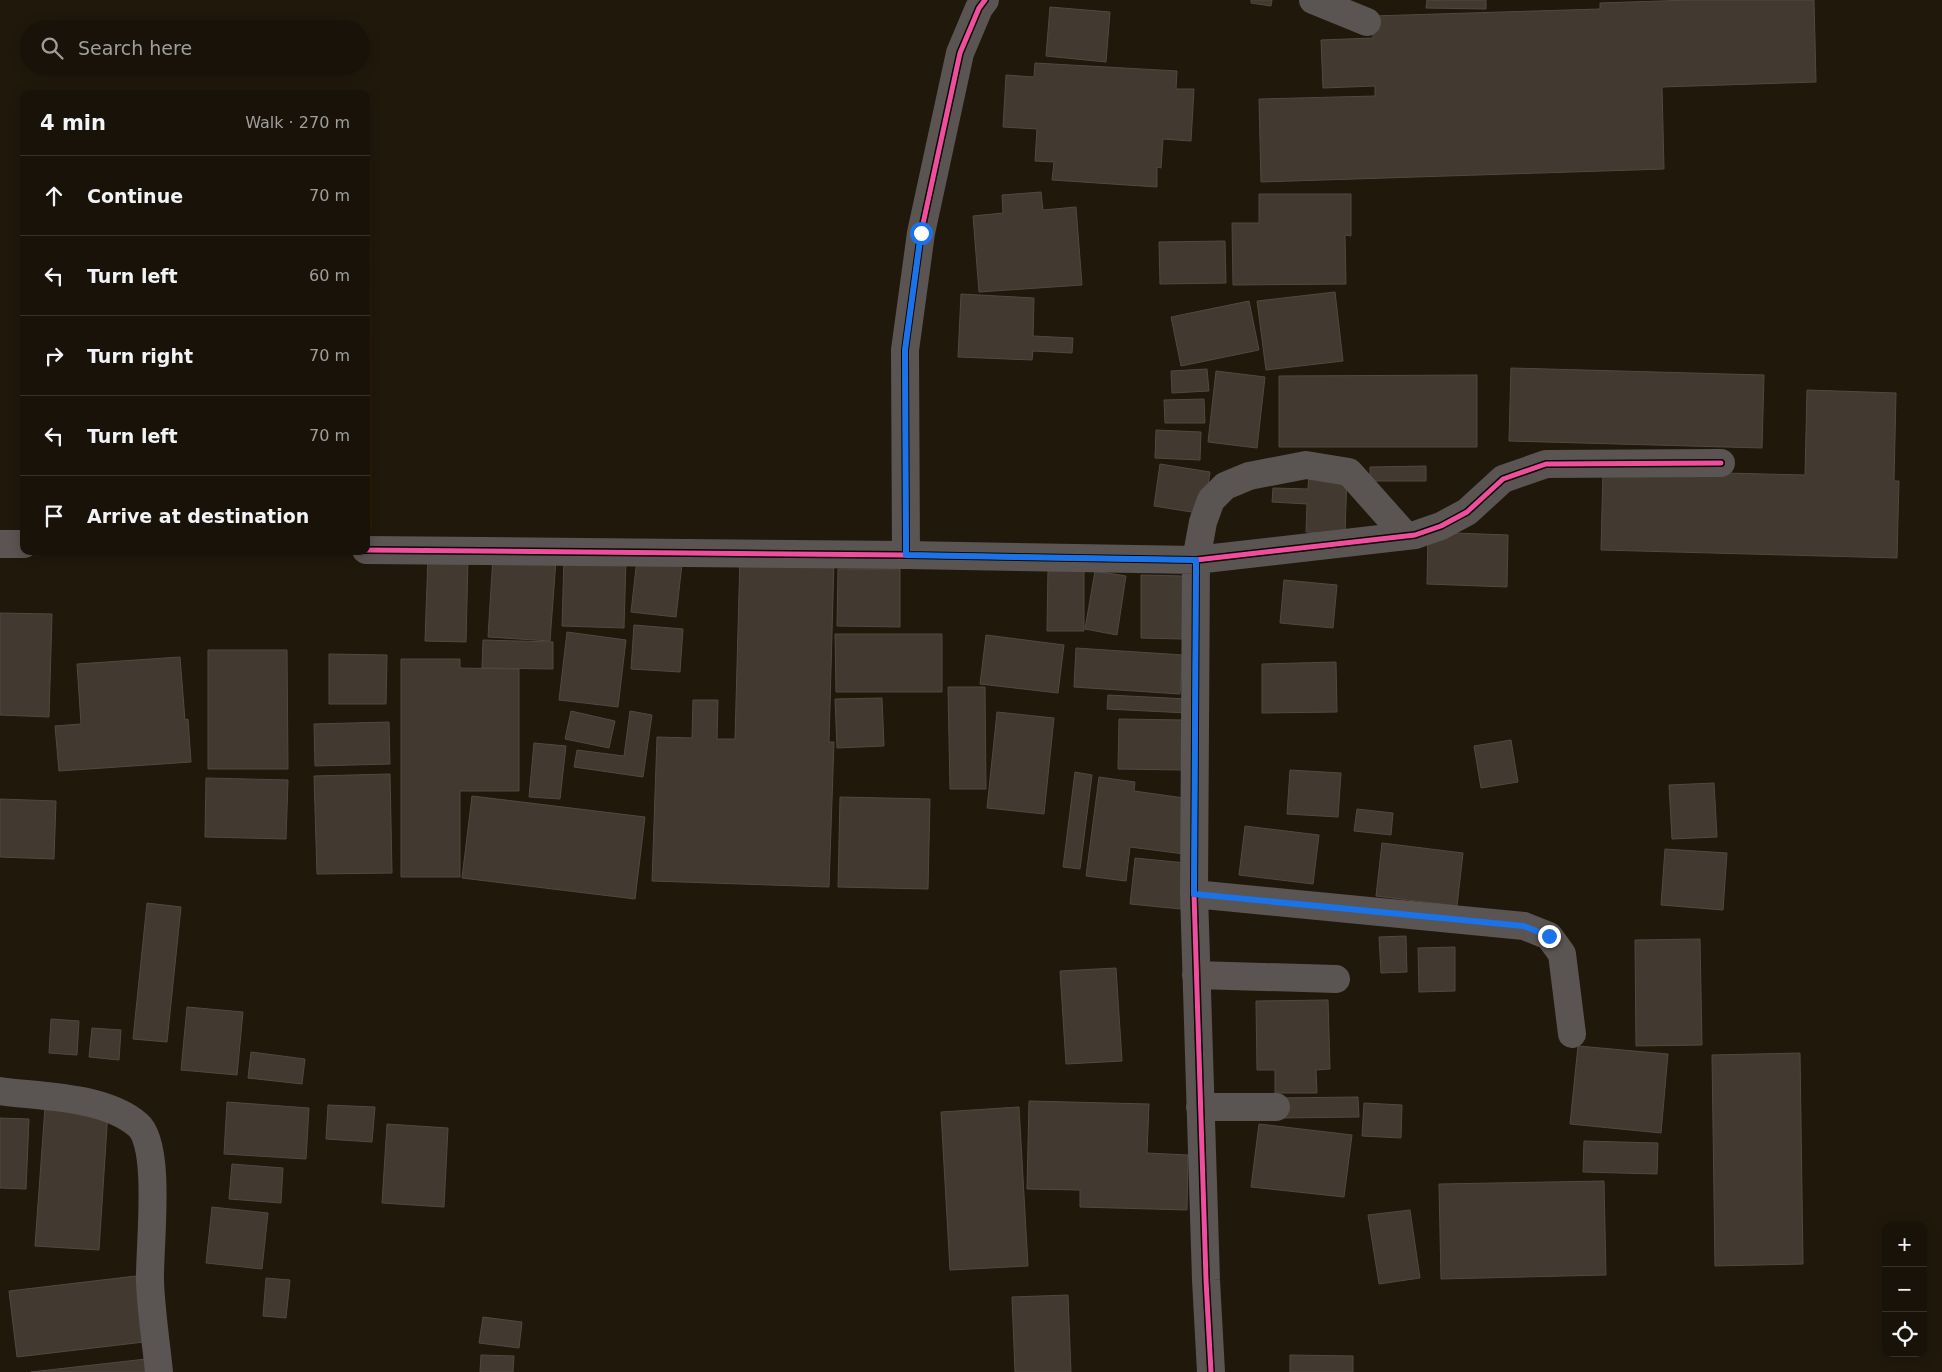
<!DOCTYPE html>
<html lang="en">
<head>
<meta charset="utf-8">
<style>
	:root { --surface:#181208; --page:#211b12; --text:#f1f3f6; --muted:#9f9e9c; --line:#363229 }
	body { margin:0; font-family:"DejaVu Sans",sans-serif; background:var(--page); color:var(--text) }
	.controls { position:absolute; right:15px; bottom:15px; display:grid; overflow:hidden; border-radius:10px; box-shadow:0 2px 12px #0003 }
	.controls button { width:45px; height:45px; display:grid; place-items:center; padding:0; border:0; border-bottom:1px solid var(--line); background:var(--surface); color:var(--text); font:25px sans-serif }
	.stop { position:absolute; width:15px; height:15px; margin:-11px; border:4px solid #1a73e8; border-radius:50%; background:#fff }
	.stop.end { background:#1a73e8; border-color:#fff; box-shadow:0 1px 5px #0008 }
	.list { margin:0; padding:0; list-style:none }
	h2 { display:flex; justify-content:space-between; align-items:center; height:65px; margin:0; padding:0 20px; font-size:21px }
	h2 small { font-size:16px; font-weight:400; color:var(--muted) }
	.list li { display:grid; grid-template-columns:32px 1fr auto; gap:15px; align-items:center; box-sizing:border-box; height:80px; padding:0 20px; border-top:1px solid var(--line) }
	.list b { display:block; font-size:19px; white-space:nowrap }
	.list em { font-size:16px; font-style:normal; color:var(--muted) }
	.icon { flex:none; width:28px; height:28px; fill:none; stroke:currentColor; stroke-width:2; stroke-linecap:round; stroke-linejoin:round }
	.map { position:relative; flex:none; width:1942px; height:1372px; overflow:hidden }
	.search { position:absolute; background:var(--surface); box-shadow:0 2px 12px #0003; left:20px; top:20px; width:350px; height:55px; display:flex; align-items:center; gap:12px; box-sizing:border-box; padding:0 18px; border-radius:28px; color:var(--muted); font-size:19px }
	.panel { position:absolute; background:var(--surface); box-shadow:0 2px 12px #0003; left:20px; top:90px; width:350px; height:465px; border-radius:10px }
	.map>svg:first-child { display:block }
	.built { fill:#2f1c01 }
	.building { fill:#423931; stroke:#524841 }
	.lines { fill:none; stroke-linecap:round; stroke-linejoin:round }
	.minor { stroke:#5a5452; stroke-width:28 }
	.cycleway-casing { stroke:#0b0601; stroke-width:8 }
	.cycleway { stroke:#ef4d9e; stroke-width:5 }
	.route { stroke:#1a73e8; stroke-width:6 }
</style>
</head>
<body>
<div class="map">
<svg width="1942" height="1372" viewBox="0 0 1942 1372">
	<rect width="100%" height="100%" fill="#20180b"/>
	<path class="built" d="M366,161H371L372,529H366Z"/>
	<path class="building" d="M1251,0H1272L1271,6L1251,3Z
		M1427,0H1486V9L1426,8Z
		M1691,0H1814L1816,82L1662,87L1664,169L1261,182L1259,99L1375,96V86L1323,88L1321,40L1373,38L1372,16L1600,9V3Z
		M1050,7L1110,12L1106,62L1046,56Z
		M1035,63L1177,71L1176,89H1194L1191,141L1163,139L1161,168L1157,167V187L1052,180L1054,162L1035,161L1037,129L1003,127L1006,75L1034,77Z
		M1041,192L1043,210L1076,207L1082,285L979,292L973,216L1003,213L1002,195Z
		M1259,194H1351V236L1345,235L1346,284L1233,285L1232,223H1259Z
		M1225,241L1226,283L1160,284L1159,242Z
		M1335,292L1343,361L1266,370L1257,301Z
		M961,294L1034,298L1033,336L1073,338L1072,353L1033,351L1032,360L958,357Z
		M1249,301L1259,350L1181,366L1171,317Z
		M1511,368L1764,375L1762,448L1509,441Z
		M1207,369L1209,391L1172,393L1171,371Z
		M1216,371L1265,377L1257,448L1208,442Z
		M1477,375V447H1279V376Z
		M1807,390L1896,393L1894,481H1899L1897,558L1601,550L1603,470L1805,475Z
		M1204,399L1205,423H1165L1164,400Z
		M1156,430L1201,432L1200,460L1155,458Z
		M1160,464L1210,472L1204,514L1154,506Z
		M1426,466V481H1370V467Z
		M1309,473L1347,474L1345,534L1306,532L1307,504L1272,502L1273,488L1308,489Z
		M1428,532L1508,535L1507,587L1427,584Z
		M428,556L468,558L466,642L425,641Z
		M493,556L556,560L550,641L488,637Z
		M564,557L626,559L624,628L562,626Z
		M740,557L834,560L829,742H834L829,887L652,881L657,737L692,738L693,700H718L717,739H735Z
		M637,559L682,564L676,617L631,612Z
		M1048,568H1084V631H1047Z
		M838,569H900V627L837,626Z
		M1095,571L1126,576L1117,635L1085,629Z
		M1141,575L1183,576L1182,639L1141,638Z
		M1284,580L1337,585L1333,628L1280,623Z
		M0,613L52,614L49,717L0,715Z
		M634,625L683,629L680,672L631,669Z
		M567,632L626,640L618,707L559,700Z
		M835,634H942V692H836Z
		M986,635L1064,645L1058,693L980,684Z
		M483,640L553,642V669L482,668Z
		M1076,648L1183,655L1180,694L1074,687Z
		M208,650H287L288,769H208Z
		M329,654L387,655L386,704H329Z
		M180,657L185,720L188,719L191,762L59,771L55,726L81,724L77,664Z
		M401,659H460V668L519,669V791H460V877H401Z
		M1336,662L1337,712L1262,713V664Z
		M948,687H985L986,789H950Z
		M1108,695L1188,699L1187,713L1107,709Z
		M882,698L884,746L837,748L835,699Z
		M571,711L615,721L609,748L565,739Z
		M630,711L652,715L643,777L574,767L577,750L624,756Z
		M997,712L1054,718L1044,814L987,808Z
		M1119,719L1183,720L1182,770L1118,769Z
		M389,722L390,764L315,766L314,724Z
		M1511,740L1518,782L1481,788L1474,746Z
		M534,743L566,746L560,799L529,797Z
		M1290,770L1341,773L1338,817L1287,814Z
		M1075,772L1092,775L1080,869L1063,867Z
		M390,774L392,873L317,874L314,776Z
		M1099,777L1135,782L1134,791L1191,799L1184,854L1130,847L1126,881L1086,876Z
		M206,778L288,780L286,839L205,837Z
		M1714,783L1717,837L1672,839L1669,785Z
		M472,796L645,817L635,899L462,878Z
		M840,797L930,799L928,889L838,887Z
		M0,799L56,801L54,859L0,857Z
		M1357,809L1393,813L1391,835L1354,831Z
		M1245,826L1319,835L1313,884L1239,875Z
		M1382,843L1463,853L1457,906L1376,896Z
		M1665,849L1727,853L1723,910L1661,905Z
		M1135,858L1186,863L1181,909L1130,904Z
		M147,903L181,907L167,1042L133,1039Z
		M1406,936L1407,972L1381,973L1379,937Z
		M1700,939L1702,1045L1636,1046L1635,940Z
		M1455,947V991L1419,992L1418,948Z
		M1116,968L1122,1061L1066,1064L1060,971Z
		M1328,1000L1330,1069L1316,1070L1317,1093H1275V1070H1257L1256,1001Z
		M187,1007L243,1012L237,1075L181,1070Z
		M51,1019L79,1021L77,1055L49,1053Z
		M92,1028L121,1030L119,1060L89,1057Z
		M1578,1046L1668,1054L1661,1133L1570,1124Z
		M251,1052L305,1059L302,1084L248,1078Z
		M1800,1053L1803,1264L1715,1266L1712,1055Z
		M1358,1097L1359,1117L1280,1118L1279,1098Z
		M1029,1101L1149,1104L1147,1153L1188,1155L1187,1210L1080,1207V1190L1027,1189Z
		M227,1102L309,1108L306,1159L224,1154Z
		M1364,1103L1402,1105L1401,1138L1362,1136Z
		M328,1105L375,1107L372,1142L326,1139Z
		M45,1107L108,1111L99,1250L35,1246Z
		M1019,1107L1028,1266L950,1270L941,1112Z
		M0,1118L29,1119L26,1189L0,1188Z
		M387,1124L448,1128L444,1207L382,1203Z
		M1259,1124L1352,1135L1344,1197L1251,1187Z
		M1584,1141L1658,1143L1657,1174L1583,1172Z
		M232,1164L283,1168L281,1203L229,1199Z
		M1604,1181L1606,1275L1441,1279L1439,1184Z
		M212,1207L268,1213L262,1269L206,1263Z
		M1410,1210L1420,1278L1379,1284L1368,1215Z
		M136,1276L144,1342L17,1357L9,1291Z
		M266,1278L290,1280L286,1318L263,1316Z
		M1068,1295L1071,1372H1015L1012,1297Z
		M483,1317L522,1322L519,1348L479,1343Z
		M481,1355L514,1356L513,1372H480Z
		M1290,1355L1353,1356V1372H1290Z
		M146,1359L148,1372H31Z"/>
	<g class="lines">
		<path class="minor" d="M1313,0L1367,22
			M0,544H24
			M366,550L906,555L1196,560L1415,535L1441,526L1467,512L1503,479L1546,464L1721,463
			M906,555L905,350L921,233L960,53L979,8L985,0
			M1194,894L1524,926L1549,936L1562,954L1572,1034
			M1196,975L1336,979
			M0,1091C42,1097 105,1096 138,1125C162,1145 149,1249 150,1281C151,1311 156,1342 159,1372
			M1200,1107H1276
			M1211,1372L1206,1280L1194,894L1196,560L1203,522L1211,500L1225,486L1249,476L1306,465L1349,472L1405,535"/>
		<g class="cycleway-casing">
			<path id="cycleway" d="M366,550L906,555L1196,560L1415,535L1441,526L1467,512L1503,479L1546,464L1721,463
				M906,555L905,350L921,233L960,53L979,8L985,0
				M1196,560L1194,894L1206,1280L1211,1372"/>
		</g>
		<use href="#cycleway" class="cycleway"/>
	</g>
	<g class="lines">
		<path class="route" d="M921,233L905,350L906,555L1196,560L1194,894L1524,926L1549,936"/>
	</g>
</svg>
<div class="controls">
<button>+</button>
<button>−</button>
<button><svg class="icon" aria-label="locate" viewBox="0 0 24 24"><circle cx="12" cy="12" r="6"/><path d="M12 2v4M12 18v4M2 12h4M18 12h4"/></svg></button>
</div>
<div class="stop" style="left:921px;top:233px"></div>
<div class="stop end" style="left:1549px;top:936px"></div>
<div class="search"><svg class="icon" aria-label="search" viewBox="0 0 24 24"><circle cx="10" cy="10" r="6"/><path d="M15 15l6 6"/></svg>Search here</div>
<section class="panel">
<h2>4 min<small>Walk · 270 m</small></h2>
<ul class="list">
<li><svg class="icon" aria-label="ahead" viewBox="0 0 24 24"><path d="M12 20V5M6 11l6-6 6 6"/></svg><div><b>Continue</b></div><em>70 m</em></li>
<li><svg class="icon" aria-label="left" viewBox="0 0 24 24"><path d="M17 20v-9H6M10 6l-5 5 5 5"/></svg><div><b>Turn left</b></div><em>60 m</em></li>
<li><svg class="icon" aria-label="right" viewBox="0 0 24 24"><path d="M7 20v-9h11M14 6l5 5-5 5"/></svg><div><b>Turn right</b></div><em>70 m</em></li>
<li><svg class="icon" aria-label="left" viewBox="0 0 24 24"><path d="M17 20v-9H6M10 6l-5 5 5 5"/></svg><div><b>Turn left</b></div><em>70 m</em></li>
<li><svg class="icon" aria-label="arrive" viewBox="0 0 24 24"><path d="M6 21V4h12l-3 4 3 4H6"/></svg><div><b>Arrive at destination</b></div></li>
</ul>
</section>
</div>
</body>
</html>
